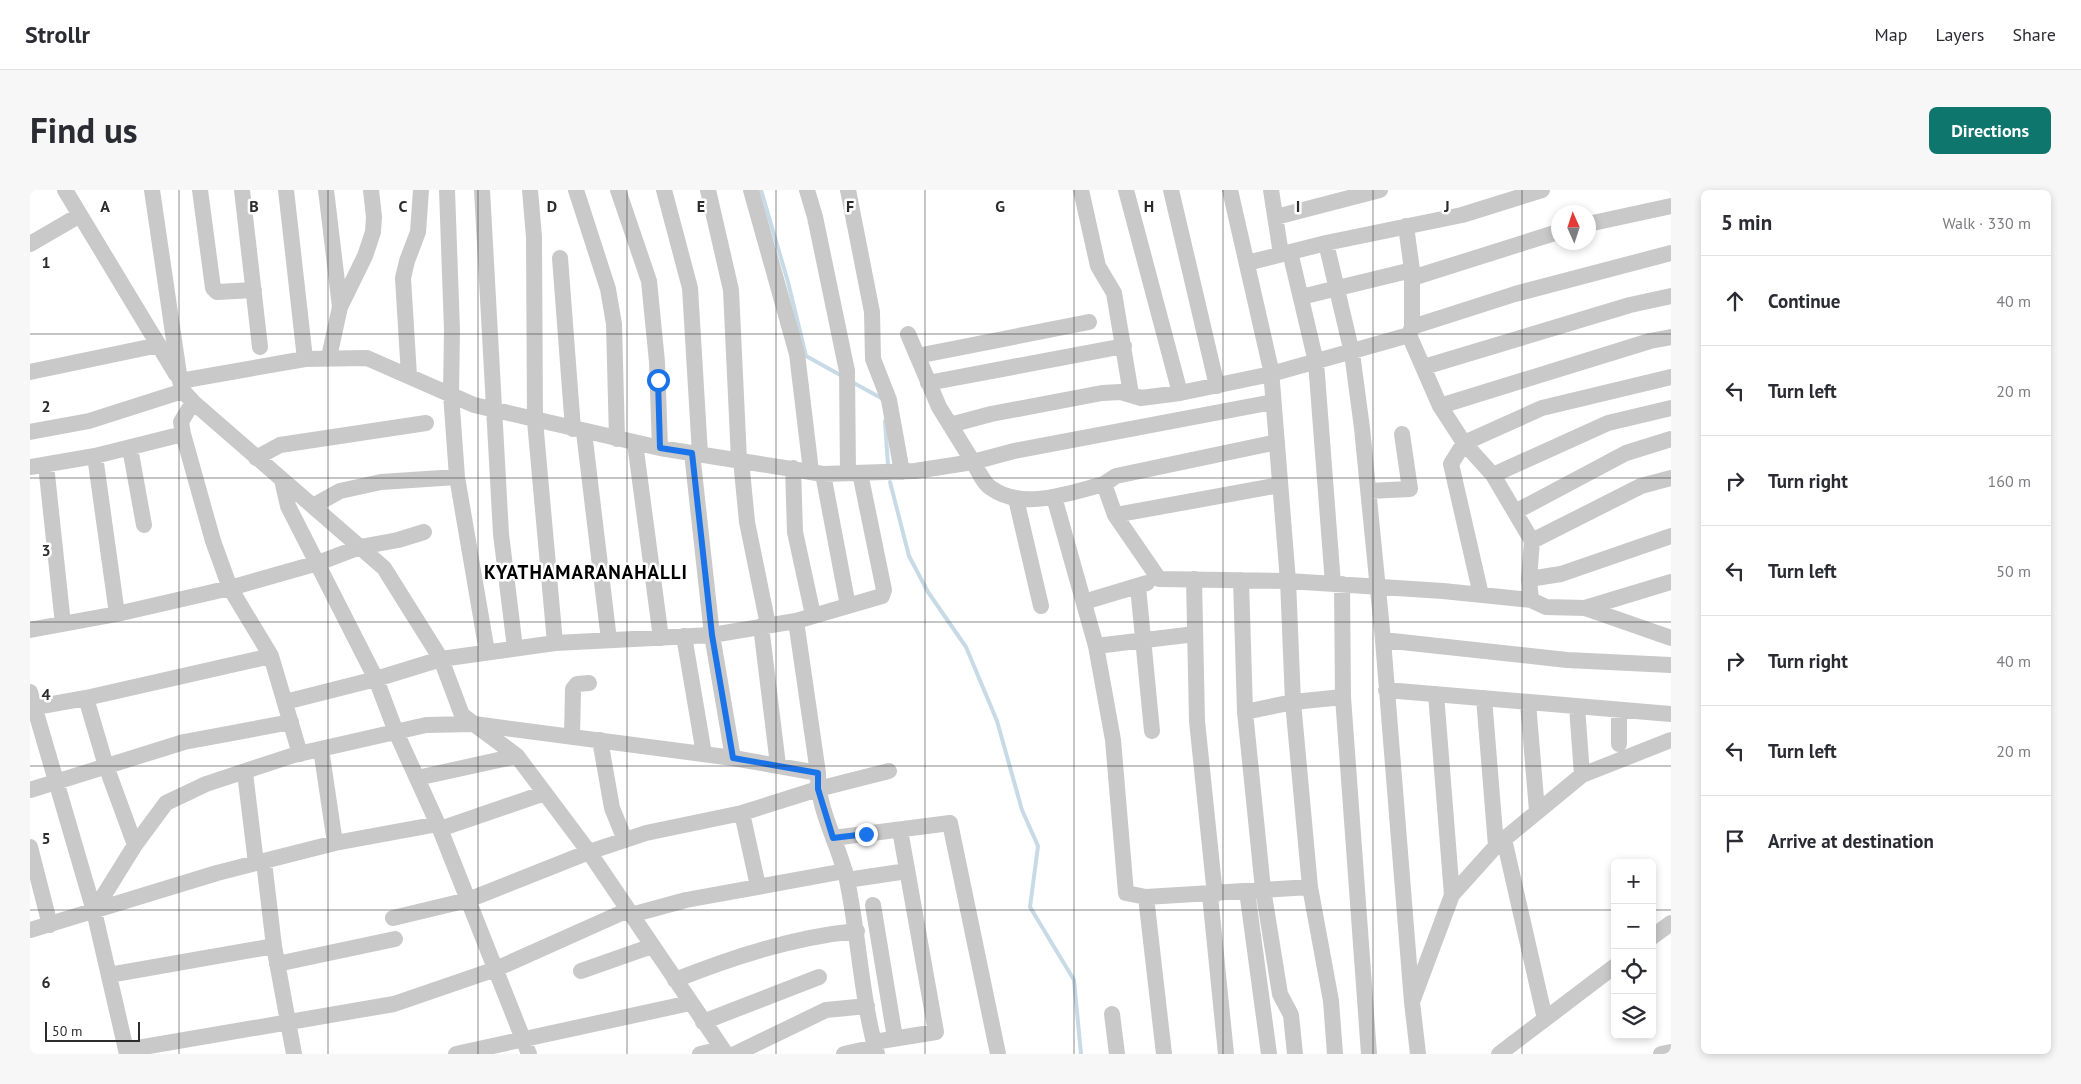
<!DOCTYPE html>
<html lang="en">
<head>
<meta charset="utf-8">
<style>
	:root { --surface:#fff; --page:#f7f7f7; --text:#2b2b33; --muted:#7c7c81; --line:#e1e1e2; --accent:#0f766e }
	body { margin:0; font-family:"PT Sans",sans-serif; background:var(--page); color:var(--text) }
	.controls { position:absolute; right:15px; bottom:15px; display:grid; overflow:hidden; border-radius:8px; box-shadow:0 2px 8px #0003 }
	.controls button { width:45px; height:45px; display:grid; place-items:center; padding:0; border:0; border-bottom:1px solid var(--line); background:var(--surface); color:var(--text); font:25px sans-serif }
	.compass { position:absolute; left:1521px; top:15px; width:45px; height:45px; border-radius:50%; background:var(--surface); box-shadow:0 2px 8px #0003; rotate:357deg }
	.scale { position:absolute; left:15px; bottom:12px; width:95px; box-sizing:border-box; padding-left:5px; border:2px solid #2c2c2c; border-top:0; font-size:14px; line-height:18px; white-space:nowrap; color:#2c2c2c; -webkit-text-stroke:4px #fff; paint-order:stroke }
	.stop { position:absolute; width:15px; height:15px; margin:-11px; border:4px solid #1a73e8; border-radius:50%; background:#fff }
	.stop.end { background:#1a73e8; border-color:#fff; box-shadow:0 1px 5px #0008 }
	.list { margin:0; padding:0; list-style:none }
	h2 { display:flex; justify-content:space-between; align-items:center; height:65px; margin:0; padding:0 20px; font-size:21px }
	h2 small { font-size:16px; font-weight:400; color:var(--muted) }
	.list li { display:grid; grid-template-columns:32px 1fr auto; gap:15px; align-items:center; box-sizing:border-box; height:90px; padding:0 20px; border-top:1px solid var(--line) }
	.list b { display:block; font-size:19px; white-space:nowrap }
	.list em { font-size:16px; font-style:normal; color:var(--muted) }
	.icon { flex:none; width:28px; height:28px; fill:none; stroke:currentColor; stroke-width:2; stroke-linecap:round; stroke-linejoin:round }
	.map { position:relative; flex:none; width:1641px; height:864px; overflow:hidden; border-radius:8px }
	header { display:flex; align-items:center; gap:30px; box-sizing:border-box; height:70px; padding:0 25px; background:var(--surface); border-bottom:1px solid var(--line) }
	header strong { font-size:24px }
	nav { display:flex; gap:28px; margin-inline-start:auto; font-size:18px }
	.intro { display:flex; align-items:center; justify-content:space-between; box-sizing:border-box; height:120px; padding:0 30px }
	h1 { margin:0; font-size:35px }
	.button { padding:12px 22px; border-radius:8px; background:var(--accent); color:#fff; font-size:18px; font-weight:700 }
	main { display:flex; gap:30px; padding:0 30px }
	aside { flex:1; background:var(--surface); border-radius:8px; box-shadow:0 2px 8px #0003 }
	.map>svg:first-child { display:block }
	.lines { fill:none; stroke-linecap:round; stroke-linejoin:round }
	.stream { stroke:#c8dae6; stroke-width:4 }
	.minor { stroke:#c9c9c9; stroke-width:16 }
	.route { stroke:#1a73e8; stroke-width:6 }
	.grid { fill:none; stroke:#2c2c2c; stroke-width:1; stroke-opacity:0.55 }
	.labels { text-anchor:middle; stroke-width:5; stroke-linejoin:round; paint-order:stroke }
	.district-label { font-size:19px; font-weight:bold; letter-spacing:1px; fill:#000; stroke:#fff }
	.grid-label { font-size:16px; text-anchor:middle; font-weight:bold; fill:#2c2c2c; stroke:#fff; stroke-width:5; stroke-linejoin:round; paint-order:stroke }
</style>
</head>
<body>
<header>
<strong>Strollr</strong>
<nav><a>Map</a><a>Layers</a><a>Share</a></nav>
</header>
<div class="intro"><h1>Find us</h1><a class="button">Directions</a></div>
<main>
<div class="map">
<svg width="1641" height="864" viewBox="0 0 1641 864">
	<rect width="100%" height="100%" fill="#fff"/>
	<g class="lines">
		<path class="stream" d="M731,0L758,92L776,166L812,186
			M822,192L853,209
			M855,231L858,275
			M860,292L879,366L898,402L936,457L967,531L992,620L1008,656L1000,717L1044,790L1051,864"/>
		<path class="minor" d="M35,0L146,184
			M122,0L150,191L153,201L163,212L354,378L411,469L432,525L487,566L559,662L696,864
			M170,0L183,98L187,102L224,100
			M212,0L230,157
			M256,0L275,169
			M296,0L310,117
			M417,0L422,140L421,204L427,287L457,462
			M452,0L471,344L485,458
			M500,0L504,47L505,231L525,453
			M546,0L578,99L584,134L587,249
			M588,0L619,91L627,172L630,258
			M634,0L660,98L670,264
			M678,0L701,100L709,270
			M721,0L767,164L781,281
			M777,0L785,27L817,181L818,283
			M818,0L842,122L843,169L859,210L872,282
			M1051,0L1068,76L1084,103L1101,204
			M1096,0L1150,203
			M1141,0L1187,196
			M1200,0L1241,180L1258,391L1263,512L1280,697L1301,811L1305,864
			M1241,0L1251,64
			M1246,27L1350,0
			M1558,34L1641,16
			M1376,36L1382,80V137L1379,145L1410,216L1434,253L1463,285L1502,351L1499,389L1501,410
			M1296,53L1322,163L1332,238L1353,450L1382,812
			M0,54L50,25
			M1260,62L1286,172L1303,394
			M530,68L543,239
			M1217,73L1296,53L1432,25L1512,0
			M1382,88L1528,42
			M1271,107L1382,80
			M1382,137L1485,104L1641,63
			M878,144L909,217L943,272L984,261L1243,212
			M887,166L1059,132
			M299,167L310,117L335,66L343,42L344,27L341,0
			M1394,177L1600,115L1641,106
			M0,182L129,155
			M379,186L373,88L377,71L388,42L391,0
			M150,191L275,169L337,168L444,215L630,258L793,284L885,281L943,272C948,280 953,293 961,298C993,321 1039,303 1074,294L1085,325L1129,389L1258,391L1413,401L1501,410L1516,417L1555,418L1641,448
			M898,193L1094,156
			M1410,216L1620,151L1641,147
			M920,235L961,224L1072,203L1091,202L1111,208L1150,203L1241,184L1379,145
			M0,242L59,231L153,201
			M554,242L579,450
			M153,244L183,351L200,398L241,466L270,564
			M605,253L631,448
			M100,258L114,335
			M662,263L682,445L703,568
			M65,266L87,424
			M226,268L250,255L396,233
			M711,270L717,332L738,435
			M16,275L33,434
			M0,277L65,266L153,244L151,232L163,212
			M763,278L765,342L783,425
			M793,284L818,416
			M1463,285L1578,233L1641,218
			M252,290L258,316L346,489L366,542L410,639L499,864
			M1074,294L1086,286L1247,252
			M1339,301L1380,299L1372,244
			M1024,307L1066,456L1083,550L1096,703L1116,707L1280,697
			M986,309L1011,416
			M283,316L310,301L351,292L427,287
			M1485,322L1596,263L1641,249
			M1085,325L1250,295
			M1502,351L1611,296L1641,288
			M1164,389L1167,531L1185,705
			M1499,389L1531,384L1641,346
			M1211,390L1215,522L1233,699L1250,804L1261,825L1265,864
			M1312,394L1313,507L1339,864
			M1108,397L1122,541
			M1451,405L1421,274L1434,253L1512,218L1641,187
			M1054,412L1117,393
			M1555,418L1641,392
			M766,431L788,583C787,620 809,654 817,690C829,747 831,807 847,864
			M731,436L748,575
			M0,440L87,424L200,398L288,373L330,357L368,350L394,342
			M654,446L674,564
			M1353,450L1537,470L1641,475
			M1066,456L1165,444
			M1356,500L1641,524
			M0,502L64,721L97,864
			M1406,504L1422,705
			M56,508L76,576L105,655
			M1454,508L1466,656
			M255,512L346,489L411,469L525,453L682,445L766,431L852,406L854,400L830,283
			M1498,513L1507,621
			M1547,517L1552,585
			M0,518L56,508L241,466
			M1215,522L1263,512L1313,507
			M542,547L543,499L547,494L559,493
			M570,550L582,618L595,650
			M1589,554V520
			M291,559L305,653
			M215,583L226,673
			M387,588L487,566
			M0,600L154,552L261,532
			M712,623L728,696
			M410,639L515,603
			M803,648L920,633L968,864
			M1474,649L1515,829
			M0,657L20,735
			M234,672L244,756L264,864
			M817,690L877,681
			M1217,701L1239,864
			M1180,705L1196,864
			M1116,707L1134,864
			M843,715L865,848
			M64,721L105,655L136,613L176,594L264,565L396,535L444,534L703,568L788,583
			M601,725L656,710L815,681
			M363,728L438,710L559,662L616,643L712,623L788,599L859,581
			M0,740L187,683L305,653L408,634
			M1622,747L1641,733
			M247,774L365,749
			M551,781L622,756
			M79,785L244,756
			M645,790C703,767 764,747 827,741
			M1082,824L1087,864
			M673,832L789,787
			M844,852L906,842L870,640
			M96,860L364,814L466,779L598,720
			M426,864L660,813
			M670,864L692,859
			M705,864L796,820L837,816
			M814,864L845,857
			M1388,864L1382,812L1422,705L1466,656L1552,585L1641,550
			M1469,864L1585,776
			M1631,864L1641,862"/>
	</g>
	<g class="lines">
		<path class="route" d="M628,190L630,258L662,263L682,445L703,568L788,583V599L803,648L836,644"/>
	</g>
	<path class="grid" d="M149,0V864M298,0V864M448,0V864M597,0V864M746,0V864M895,0V864M1044,0V864M1193,0V864M1343,0V864M1492,0V864M0,144H1641M0,288H1641M0,432H1641M0,576H1641M0,720H1585M1622,720H1641"/>
	<g class="labels">
		<g class="district-label">
			<text x="556" y="389">KYATHAMARANAHALLI</text>
		</g>
	</g>
	<g class="grid-label">
		<text x="75" y="22">A</text>
		<text x="224" y="22">B</text>
		<text x="373" y="22">C</text>
		<text x="522" y="22">D</text>
		<text x="671" y="22">E</text>
		<text x="820" y="22">F</text>
		<text x="970" y="22">G</text>
		<text x="1119" y="22">H</text>
		<text x="1268" y="22">I</text>
		<text x="1417" y="22">J</text>
		<text x="16" y="78">1</text>
		<text x="16" y="222">2</text>
		<text x="16" y="366">3</text>
		<text x="16" y="510">4</text>
		<text x="16" y="654">5</text>
		<text x="16" y="798">6</text>
	</g>
</svg>
<div class="controls">
<button>+</button>
<button>−</button>
<button><svg class="icon" aria-label="locate" viewBox="0 0 24 24"><circle cx="12" cy="12" r="6"/><path d="M12 2v4M12 18v4M2 12h4M18 12h4"/></svg></button>
<button><svg class="icon" aria-label="layers" viewBox="0 0 24 24"><path d="M12 4l9 5-9 5-9-5zM3 14l9 5 9-5"/></svg></button>
</div>
<svg class="compass" viewBox="-18 -18 36 36"><path d="M0-13l5 13h-10z" fill="#e53935"/><path d="M0 13l5-13h-10z" fill="#7c7c81"/></svg>
<div class="scale">50 m</div>
<div class="stop" style="left:628px;top:190px"></div>
<div class="stop end" style="left:836px;top:644px"></div>
</div>
<aside>
<h2>5 min<small>Walk · 330 m</small></h2>
<ul class="list">
<li><svg class="icon" aria-label="ahead" viewBox="0 0 24 24"><path d="M12 20V5M6 11l6-6 6 6"/></svg><div><b>Continue</b></div><em>40 m</em></li>
<li><svg class="icon" aria-label="left" viewBox="0 0 24 24"><path d="M17 20v-9H6M10 6l-5 5 5 5"/></svg><div><b>Turn left</b></div><em>20 m</em></li>
<li><svg class="icon" aria-label="right" viewBox="0 0 24 24"><path d="M7 20v-9h11M14 6l5 5-5 5"/></svg><div><b>Turn right</b></div><em>160 m</em></li>
<li><svg class="icon" aria-label="left" viewBox="0 0 24 24"><path d="M17 20v-9H6M10 6l-5 5 5 5"/></svg><div><b>Turn left</b></div><em>50 m</em></li>
<li><svg class="icon" aria-label="right" viewBox="0 0 24 24"><path d="M7 20v-9h11M14 6l5 5-5 5"/></svg><div><b>Turn right</b></div><em>40 m</em></li>
<li><svg class="icon" aria-label="left" viewBox="0 0 24 24"><path d="M17 20v-9H6M10 6l-5 5 5 5"/></svg><div><b>Turn left</b></div><em>20 m</em></li>
<li><svg class="icon" aria-label="arrive" viewBox="0 0 24 24"><path d="M6 21V4h12l-3 4 3 4H6"/></svg><div><b>Arrive at destination</b></div></li>
</ul>
</aside>
</main>
</body>
</html>
